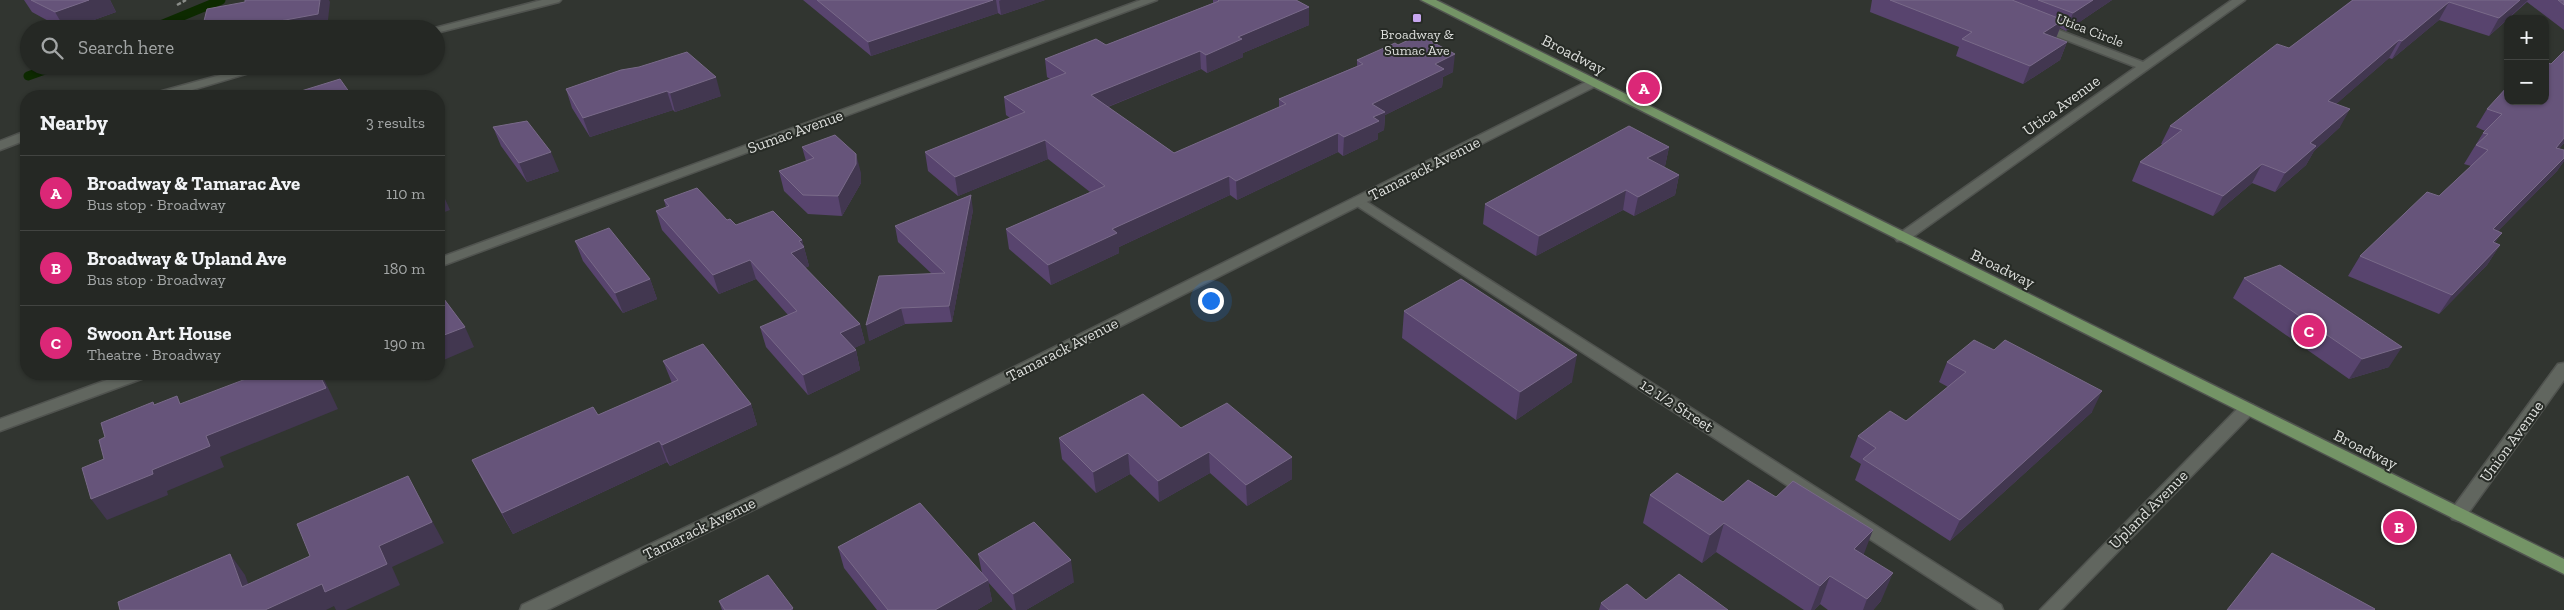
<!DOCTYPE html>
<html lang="en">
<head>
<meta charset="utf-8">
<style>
	:root { --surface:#252824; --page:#313431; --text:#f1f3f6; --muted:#a3a6a6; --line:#424441; --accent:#db2777 }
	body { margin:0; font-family:"Zilla Slab",serif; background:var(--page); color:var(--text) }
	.controls { position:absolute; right:15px; top:15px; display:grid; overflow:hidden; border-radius:10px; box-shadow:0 1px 4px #0004 }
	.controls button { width:45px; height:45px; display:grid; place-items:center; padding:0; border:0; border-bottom:1px solid var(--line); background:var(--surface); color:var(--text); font:25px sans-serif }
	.you { position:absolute; left:1210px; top:300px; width:18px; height:18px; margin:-12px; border:4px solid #fff; border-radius:50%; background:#1a73e8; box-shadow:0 0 0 8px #1a73e833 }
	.badge { display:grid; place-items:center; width:32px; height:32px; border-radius:50%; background:var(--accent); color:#fff; font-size:16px; font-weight:700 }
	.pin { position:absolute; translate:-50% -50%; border:2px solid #fff; box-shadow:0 1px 5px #0006 }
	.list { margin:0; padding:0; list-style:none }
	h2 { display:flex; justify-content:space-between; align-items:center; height:65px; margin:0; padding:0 20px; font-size:21px }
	h2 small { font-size:16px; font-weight:400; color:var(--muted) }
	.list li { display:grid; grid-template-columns:32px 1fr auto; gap:15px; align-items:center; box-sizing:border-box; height:75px; padding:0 20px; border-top:1px solid var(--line) }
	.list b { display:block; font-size:19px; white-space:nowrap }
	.list p { margin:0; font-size:16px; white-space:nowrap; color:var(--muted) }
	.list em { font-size:16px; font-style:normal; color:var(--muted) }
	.icon { flex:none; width:28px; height:28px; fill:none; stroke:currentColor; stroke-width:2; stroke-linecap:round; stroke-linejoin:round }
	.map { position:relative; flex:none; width:2564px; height:610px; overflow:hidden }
	.search { position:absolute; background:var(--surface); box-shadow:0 1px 4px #0004; left:20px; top:20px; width:425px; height:55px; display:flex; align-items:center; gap:12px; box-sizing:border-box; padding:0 18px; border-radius:28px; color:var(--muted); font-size:19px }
	.panel { position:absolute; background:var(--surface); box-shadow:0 1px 4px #0004; left:20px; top:90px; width:425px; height:290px; border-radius:20px }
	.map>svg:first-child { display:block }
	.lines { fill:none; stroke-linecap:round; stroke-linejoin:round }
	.stream { stroke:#0d2a00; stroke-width:9 }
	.lane-casing { stroke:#50534f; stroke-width:3 }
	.street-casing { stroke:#50534f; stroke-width:3 }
	.primary-casing { stroke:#50534f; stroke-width:3 }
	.path { stroke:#8a8d89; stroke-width:2.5; stroke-dasharray:4.5 2; stroke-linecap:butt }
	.lane { fill:#61665f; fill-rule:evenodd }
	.street { fill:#61665f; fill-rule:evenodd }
	.primary { fill:#749466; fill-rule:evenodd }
	.wall { fill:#58446e }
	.shaded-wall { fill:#423750 }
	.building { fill:#66547a; stroke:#796a89 }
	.poi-dot { fill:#c7a6ef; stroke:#272b26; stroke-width:2 }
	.labels { text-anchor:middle; stroke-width:4; stroke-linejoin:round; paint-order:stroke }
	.far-street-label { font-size:14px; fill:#dddfdc; stroke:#272b26 }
	.far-poi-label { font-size:14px; fill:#dddfdc; stroke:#272b26 }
	.street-label { font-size:16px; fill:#dddfdc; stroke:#272b26 }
</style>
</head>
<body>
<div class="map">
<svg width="2564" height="610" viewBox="0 0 2564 610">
	<rect width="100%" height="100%" fill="#313530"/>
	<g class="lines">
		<path class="stream" d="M151,29L221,0
			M28,76L56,66"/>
		<g class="lane-casing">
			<path id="lane" d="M1359,197L2001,605L2003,610H1979L1354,204L1352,201L1354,198Z"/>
		</g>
		<g class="street-casing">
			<path id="street" d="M542,0H561L559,2L436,33V29H431Z
				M1141,0H1157L439,267V258Z
				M2232,0H2245L1907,241H1897L1895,238L1897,235L2136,67L2035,28V24H2043L2143,62Z
				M253,66H273L172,96H153L155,93Z
				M1592,79L1596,80V86L850,463L547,610H520L522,605L838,455Z
				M26,131V140L0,150V141Z
				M2564,363V380L2464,519L2458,521L2452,519L2449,514L2452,509L2558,364Z
				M123,374H146L144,378L0,431V419Z
				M2247,403L2253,405L2255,409L2253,413L2061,610H2040L2241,405Z"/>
		</g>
		<g class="primary-casing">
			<path id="primary" d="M1421,0H1436L2564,559V574Z"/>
		</g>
		<path class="path" d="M177,5L186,0"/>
		<use href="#lane" class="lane"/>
		<use href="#street" class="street"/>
		<use href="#primary" class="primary"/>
	</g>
	<path class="wall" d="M24,0H110L116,12L69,29H63L32,12Z
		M803,0H1045L1001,15L998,13L871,56Z
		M1213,0H1296L1309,7V25L1243,53V57L1207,73L1201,69L1108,107L1174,153L1279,108V99L1357,66V60L1453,72L1443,77L1442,87L1385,115L1384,130L1378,133V139L1343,156L1338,152L1237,200L1230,195L1119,247V253L1051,285L1009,249L1006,229L1090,192L1048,159L958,196L928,171L925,152L1010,118L1006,115L1004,97L1050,79L1047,77L1045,59L1106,45L1213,3Z
		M1872,0H2112L2066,31L2060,28L2056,38L2067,42L2060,60L2023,84L1956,56L1959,47L1870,12Z
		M2352,0H2564V30L2527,2L2489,36L2439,20L2392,59L2389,58L2336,104L2340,127L2314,151L2306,165L2275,192L2252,183L2213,216L2132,181L2140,162L2163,145L2161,144L2170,126L2289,48Z
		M2564,51V143L2559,149L2564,150V161L2557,171L2498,231L2495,243L2500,245L2487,265L2439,314L2348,276L2360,256L2439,196L2471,166L2464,164L2483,133L2485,131L2476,127L2487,109L2551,64Z
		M621,70L721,96L675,112L673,110L590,137L572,108L566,89Z
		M493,127L559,171L527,182L501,146Z
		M802,147L861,173V183L842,216L808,214L784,191L779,171L806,161Z
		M1669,147L1665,166L1664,167L1679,175L1675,195L1634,216L1623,210L1536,256L1483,224L1485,204Z
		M664,200L727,220L736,225L802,240L809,266L805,268L860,324L865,343L854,348L856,350L860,370L808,395L766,347L760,327L788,315L756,279L719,294L662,230L656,211L666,207Z
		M973,210L952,322L905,324L869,341L932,274L898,242L895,226Z
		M575,241L650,279L657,299L623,313L583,261Z
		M2244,278L2389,367L2349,379L2233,298Z
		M1404,311L1572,382L1516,420L1402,338Z
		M663,361L751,404L757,425L670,466L667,462L513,534L483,481L472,460L598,415L672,383Z
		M1947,362L2092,412L1950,541L1855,480L1861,464L1850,457L1858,436L1906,421L1948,387L1939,382Z
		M1181,428L1292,479L1247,506L1210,473L1159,502L1130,474L1096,493L1062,459L1059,438Z
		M1650,495L1723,502L1776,497L1864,555L1881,601L1873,610H1828L1820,604L1814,610H1804L1716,552L1702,563L1643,523Z
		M838,547L982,573L978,554L1074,582L1026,610H1013L988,582L992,601L977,610H877L844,568Z
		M1646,600L1728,610H1599L1601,603Z
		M719,601L793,608V610H722Z"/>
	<path class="shaded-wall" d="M89,0H110L116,12L69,29H65L55,12Z
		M320,0H329L330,2L327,29H247V27Z
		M993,0H996L998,13L871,56L868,42Z
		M1001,0H1045L1001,15L999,1Z
		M2093,0H2112L2066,31L2073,13Z
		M2520,0H2528L2489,36L2499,18Z
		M2449,2L2439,20L2392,59L2402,41Z
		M1309,7V25L1243,53V57L1207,73L1206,55L1238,37Z
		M2063,20L2056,38L2036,51L2043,33Z
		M2399,40L2389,58L2319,119L2328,101Z
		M2067,42L2060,60L2023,84L2030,66Z
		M1200,51L1201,69L1092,113L1091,95Z
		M1455,54L1453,72L1443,77L1442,87L1385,115L1384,130L1378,133V139L1343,156L1344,137L1372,104L1435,64Z
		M716,77L721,96L675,112L670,93Z
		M667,91L673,110L590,137L583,118Z
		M2350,109L2340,127L2314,151L2306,165L2275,192L2285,173L2310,143Z
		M1338,133V152L1237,200L1236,181Z
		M2564,138V143L2543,166L2556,148Z
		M1045,140L1048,159L958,196L955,177Z
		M1669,147L1665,166L1644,178L1647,158Z
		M551,152L559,171L527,182L519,163Z
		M856,154L861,173V183L842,216L838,196Z
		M2564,158V161L2557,171L2480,249L2493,229Z
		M2262,164L2252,183L2213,216L2223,196Z
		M1679,175L1675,195L1634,216L1638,197Z
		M1229,176L1230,195L1119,247V253L1051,285L1048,265L1112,229Z
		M441,190L450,210L439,214V191Z
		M1626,190L1623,210L1536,256L1539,236Z
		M971,195L973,210L952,322L949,306Z
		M2502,233L2489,252L2493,242Z
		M802,240L809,266L796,272L791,253L799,241Z
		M2500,245L2487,265L2439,314L2452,295Z
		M750,260L756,279L719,294L713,275Z
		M650,279L657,299L623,313L615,293Z
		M901,308L905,324L869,341L866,325Z
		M860,324L865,343L845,353L840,333Z
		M465,327L474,347L439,362V337Z
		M2402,347L2389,367L2349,379L2362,359Z
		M856,350L860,370L808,395L803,375Z
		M1577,355L1572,382L1516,420L1520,392Z
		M319,374H321L323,377L338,409L220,457L224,467L167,491L168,495L107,520L91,499L152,470L206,436Z
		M2102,391L2092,412L1950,541L1960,520Z
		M751,404L757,425L670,466L662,445Z
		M659,441L667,462L513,534L502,513Z
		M1209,452L1210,473L1159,502L1158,481Z
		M1128,453L1130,474L1096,493L1093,472Z
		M1292,457V479L1247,506L1246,485Z
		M408,476L444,543L392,567L400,585L346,610H336L334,606L326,610H265L379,546Z
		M1724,523L1716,552L1702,563L1710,535Z
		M1873,530L1862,559L1854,549Z
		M230,554L245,575L257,608L242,587Z
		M1071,560L1074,582L1026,610H1016L1013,594Z
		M1893,573L1881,601L1873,610H1863L1867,599Z
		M1830,576L1820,604L1814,610H1811L1820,586Z
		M988,580L992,601L977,610H935Z"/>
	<path class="building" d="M31,0H89L55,12Z
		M245,0H320L318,14L247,27V29H202L207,9L245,2Z
		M817,0H993L868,42Z
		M1218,0H1296L1309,7L1238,37L1242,39L1206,55L1200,51L1091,95L1174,153L1286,104L1279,99L1363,64L1357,60L1395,43L1398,45L1419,35L1455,54L1435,64L1444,69L1372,104L1385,112L1373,117L1379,121L1344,137L1338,133L1236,181L1229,176L1112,229L1117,233L1048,265L1006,229L1105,186L1045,140L955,177L925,152L1025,112L1004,97L1066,73L1045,59L1096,39L1106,45L1219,1Z
		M1890,0H2012L2063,20L2043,33L2067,42L2030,66L1962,39L1972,32Z
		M2038,0H2093L2073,13Z
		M2353,0H2520L2499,18L2449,2L2402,41L2399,40L2328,101L2350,109L2310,143L2316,146L2285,173L2262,164L2223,196L2140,162L2182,130L2170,126L2277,44L2289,48Z
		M2558,0H2564V5Z
		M2564,51V138L2556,148L2564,150V158L2493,229L2502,233L2493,242L2500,245L2452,295L2360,256L2427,192L2439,196L2488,150L2476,145L2488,134L2483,133L2502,114L2487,109L2508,86V101H2545V62L2551,64Z
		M687,52L716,77L670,93L667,91L583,118L566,89L621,70L639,67Z
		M340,79L352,96H300L298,92Z
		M527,121L551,152L519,163L493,127Z
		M1629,126L1669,147L1647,158L1679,175L1638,197L1626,190L1539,236L1485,204Z
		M835,135L856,154V164L838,196L803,195L779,171L814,158L802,147Z
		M697,188L727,220L730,219L736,225L773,211L802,240L799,241L804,247L791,253L860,324L840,333L856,350L803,375L760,327L797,311L750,260L713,275L656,211L669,206L664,200Z
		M971,195L949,306L901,308L866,325L879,276L945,273L895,226Z
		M609,228L650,279L615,293L575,241Z
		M2280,265L2402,347L2362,359L2244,278Z
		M1461,279L1577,355L1520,392L1404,311Z
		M441,295L465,327L439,337V296Z
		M1974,340L1994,350L2005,340L2102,391L1960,520L1863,459L1876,448L1858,436L1890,411L1906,421L1966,372L1947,362Z
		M703,344L751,404L662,445L659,441L502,513L472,460L593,407L598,415L678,380L663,361Z
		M259,374H319L326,388L206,436L210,446L152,470L153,474L91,499L82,468L104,459L99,440L105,437L101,423L153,402L154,405L177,396L180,404Z
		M1143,394L1181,428L1227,403L1292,457L1246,485L1209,452L1158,481L1128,453L1093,472L1059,438Z
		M1677,473L1723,502L1748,480L1776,497L1793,481L1873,530L1854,549L1893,573L1867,599L1830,576L1820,586L1724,523L1710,535L1650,495Z
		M408,476L432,522L379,546L387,564L325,592L322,584L265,610H120L118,602L230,554L242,587L310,556L297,524Z
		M920,503L988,580L935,610H888L838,547Z
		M1034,522L1071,560L1013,594L978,554Z
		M2272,553L2375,609L2374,610H2227Z
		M1679,574L1728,610H1609L1601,603L1627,584L1646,600Z
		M768,575L793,608L790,610H725L719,601Z"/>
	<rect class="poi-dot" x="1412" y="13" width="10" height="10" rx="2.5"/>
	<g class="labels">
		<g class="far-street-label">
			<text transform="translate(2090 30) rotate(21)" y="5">Utica Circle</text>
		</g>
		<g class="far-poi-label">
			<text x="1417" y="39">Broadway &amp;<tspan x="1417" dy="16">Sumac Ave</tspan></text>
		</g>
		<g class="street-label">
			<text transform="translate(1574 54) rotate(27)" y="6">Broadway</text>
			<text transform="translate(2061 105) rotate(-36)" y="6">Utica Avenue</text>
			<text transform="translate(795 131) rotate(-20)" y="6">Sumac Avenue</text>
			<text transform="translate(1424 168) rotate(-27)" y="6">Tamarack Avenue</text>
			<text transform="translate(2003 268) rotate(26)" y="6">Broadway</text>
			<text transform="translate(1062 349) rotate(-27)" y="6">Tamarack Avenue</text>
			<text transform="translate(1677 405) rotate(33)" y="6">12 1/2 Street</text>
			<text transform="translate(2511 441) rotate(-54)" y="6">Union Avenue</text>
			<text transform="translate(2366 449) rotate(27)" y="6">Broadway</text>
			<text transform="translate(2148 509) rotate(-45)" y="6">Upland Avenue</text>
			<text transform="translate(699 528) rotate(-26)" y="6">Tamarack Avenue</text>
		</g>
	</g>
</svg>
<div class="controls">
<button>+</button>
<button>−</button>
</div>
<div class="you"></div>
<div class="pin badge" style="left:1644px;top:88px">A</div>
<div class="pin badge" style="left:2399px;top:527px">B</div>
<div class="pin badge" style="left:2309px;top:331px">C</div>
<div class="search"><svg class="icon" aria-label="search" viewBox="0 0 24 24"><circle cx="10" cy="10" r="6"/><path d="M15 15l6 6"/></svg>Search here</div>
<section class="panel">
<h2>Nearby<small>3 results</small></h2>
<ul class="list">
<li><span class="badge">A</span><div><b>Broadway &amp; Tamarac Ave</b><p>Bus stop · Broadway</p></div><em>110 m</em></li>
<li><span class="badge">B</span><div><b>Broadway &amp; Upland Ave</b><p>Bus stop · Broadway</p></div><em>180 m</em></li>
<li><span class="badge">C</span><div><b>Swoon Art House</b><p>Theatre · Broadway</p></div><em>190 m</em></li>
</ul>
</section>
</div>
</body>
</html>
